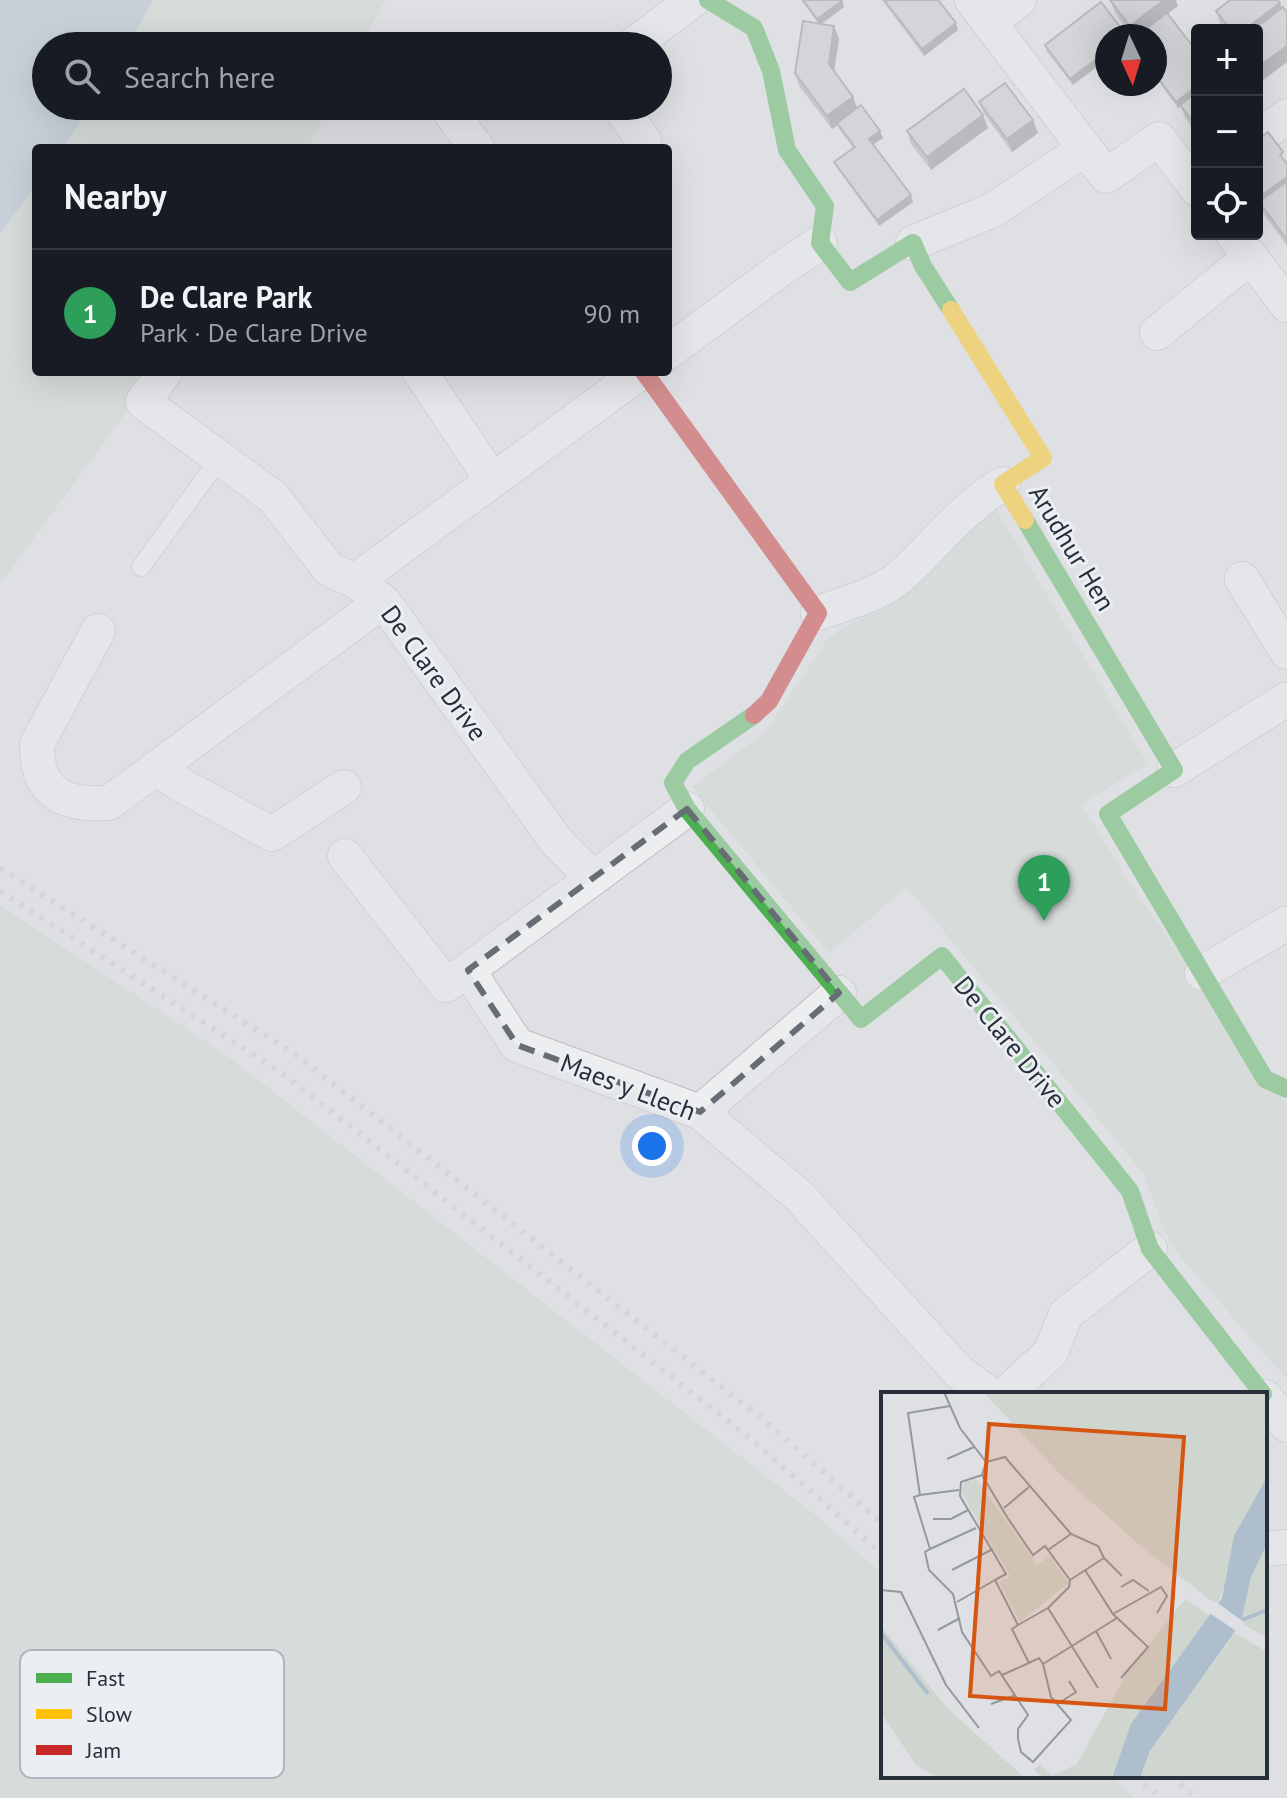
<!DOCTYPE html>
<html lang="en">
<head>
<meta charset="utf-8">
<style>
	:root { --surface:#171b24; --page:#20242c; --text:#f1f3f6; --muted:#9ea1a6; --line:#363941; --accent:#b45309 }
	body { margin:0; font-family:"PT Sans",sans-serif; background:var(--page); color:var(--text) }
	.controls { position:absolute; right:24px; top:24px; display:grid; overflow:hidden; border-radius:8px; box-shadow:0 8px 32px #0002 }
	.controls button { width:72px; height:72px; display:grid; place-items:center; padding:0; border:0; border-bottom:2px solid var(--line); background:var(--surface); color:var(--text); font:40px sans-serif }
	.compass { position:absolute; left:1095px; top:24px; width:72px; height:72px; border-radius:50%; background:var(--surface); box-shadow:0 8px 32px #0002; rotate:176deg }
	.you { position:absolute; left:652px; top:1146px; width:28px; height:28px; margin:-20px; border:6px solid #fff; border-radius:50%; background:#1a73e8; box-shadow:0 0 0 12px #1a73e833 }
	.badge { display:grid; place-items:center; width:52px; height:52px; border-radius:50%; background:var(--accent); color:#fff; font-size:26px; font-weight:700 }
	.pin { position:absolute; translate:-50% -66px; filter:drop-shadow(0 2px 4px #0008) }
	.pin::after { content:''; position:absolute; top:42px; width:28px; height:24px; background:inherit; clip-path:polygon(0 0,100% 0,50% 100%) }
	.list { margin:0; padding:0; list-style:none }
	h2 { display:flex; justify-content:space-between; align-items:center; height:104px; margin:0; padding:0 32px; font-size:34px }
	h2 small { font-size:26px; font-weight:400; color:var(--muted) }
	.list li { display:grid; grid-template-columns:52px 1fr auto; gap:24px; align-items:center; box-sizing:border-box; height:128px; padding:0 32px; border-top:2px solid var(--line) }
	.list b { display:block; font-size:30px; white-space:nowrap }
	.list p { margin:0; font-size:26px; white-space:nowrap; color:var(--muted) }
	.list em { font-size:26px; font-style:normal; color:var(--muted) }
	.icon { flex:none; width:44px; height:44px; fill:none; stroke:currentColor; stroke-width:2; stroke-linecap:round; stroke-linejoin:round }
	.map { position:relative; flex:none; width:1287px; height:1798px; overflow:hidden }
	.search { position:absolute; background:var(--surface); box-shadow:0 8px 32px #0002; left:32px; top:32px; width:640px; height:88px; display:flex; align-items:center; gap:20px; box-sizing:border-box; padding:0 28px; border-radius:44px; color:var(--muted); font-size:30px }
	.panel { position:absolute; background:var(--surface); box-shadow:0 8px 32px #0002; left:32px; top:144px; width:640px; height:232px; border-radius:8px }
	.map>svg:first-child { display:block }
	.green { fill:#cfd6cf }
	.water { fill:#aebecd }
	.lines { fill:none; stroke-linecap:round; stroke-linejoin:round }
	.lane-casing { stroke:#bcbec1; stroke-width:20 }
	.street-casing { stroke:#bcbec1; stroke-width:36 }
	.lane { stroke:#edeef0; stroke-width:18 }
	.street { stroke:#edeef0; stroke-width:34 }
	.fast { stroke:#4caf50; stroke-width:18 }
	.slow { stroke:#ffc107; stroke-width:18 }
	.jam { stroke:#c62828; stroke-width:18 }
	.rail { stroke:#c6c8cb; stroke-width:6; stroke-dasharray:4 8; stroke-linecap:butt }
	.wall { fill:#aaacaf }
	.shaded-wall { fill:#8b8c8e }
	.building { fill:#c6c8cb; stroke:#8b8c8e; stroke-width:2 }
	.marked { fill:none; stroke:#676d75; stroke-width:6; stroke-dasharray:16 10; stroke-linejoin:round }
	.labels { text-anchor:middle; stroke-width:6; stroke-linejoin:round; paint-order:stroke }
	.street-label { font-size:26px; fill:#272f3a; stroke:#ebeff3 }
	.inset-river { fill:none; stroke:#aebecd; stroke-width:4 }
	.inset-road { fill:none; stroke:#95999f; stroke-width:2 }
	.view { fill:#d55511; fill-opacity:0.15; stroke:#d55511; stroke-width:4 }
	.inset-edge { fill:none; stroke:#272f3a; stroke-width:4 }
	.key { fill:#ebeff3; stroke:#b0b5bc; stroke-width:2 }
	.key-label { font-size:22px; fill:#272f3a }
</style>
</head>
<body>
<div class="map">
<svg width="1287" height="1798" viewBox="0 0 1287 1798">
	<rect width="100%" height="100%" fill="#dee0e3"/>
	<path class="green" d="M96,0H385L361,46H57Z
		M46,106H330L308,148H36V372H156L0,584V193Z
		M993,504L1148,764L1081,804L1133,888L1287,1104V1380L1179,1255L1163,1228L1143,1173L907,887L829,953L692,787L766,731L825,642L842,628L890,605L925,574Z
		M0,905L225,1054L813,1513L883,1574V1776H1111L1134,1798H0Z"/>
	<path class="water" d="M0,0H153L127,46H46V106H92L62,148H36V184L0,234Z"/>
	<g class="lines">
		<g class="lane-casing">
			<path id="lane" d="M141,567L219,459"/>
		</g>
		<g class="street-casing">
			<path id="street" d="M972,0L1106,176L1159,139L1197,189
				M989,23L1019,0
				M632,46L693,0
				M619,106L644,141
				M447,108L477,148
				M1257,139L1287,116
				M1233,234L1287,305
				M913,243L993,210L1085,149
				M1157,333L1249,258
				M668,352L781,269L820,243
				M165,372L143,402L273,497L329,569L355,581L383,601L557,842L593,878
				M420,372L492,480
				M1242,579L1287,652
				M355,581L641,372
				M818,613C847,603 879,595 902,575C936,544 963,507 1003,484
				M98,631L37,744C36,794 65,806 109,803L383,601
				M156,768L183,786L272,834L344,787
				M1174,770L1287,699
				M687,809L468,970L517,1045L700,1112L799,1196L959,1372L989,1394
				M345,856L446,985L468,970
				M1202,973L1287,923
				M700,1112L839,993
				M1006,1394L1051,1352L1066,1314L1150,1249
				M1265,1397L1287,1425
				M1265,1549L1287,1547"/>
		</g>
		<use href="#lane" class="lane"/>
		<use href="#street" class="street"/>
		<path class="fast" d="M708,0L754,28L771,71L787,150L825,206L820,243L850,282L913,243L923,266L951,310
			M1025,520L1174,770L1108,814L1265,1079L1287,1089
			M754,715L687,761L673,783L687,809L861,1019L942,956L1130,1191L1150,1249L1263,1394"/>
		<path class="slow" d="M951,310L1043,458L1003,484L1025,520"/>
		<path class="jam" d="M644,372L818,613L769,701L754,715"/>
		<path class="rail" d="M0,868L295,1054L765,1421L883,1524
			M0,891L282,1073L751,1439L883,1555
			M1135,1776L1160,1798
			M1171,1776L1196,1798"/>
	</g>
	<path class="wall" d="M801,0L842,1L844,7L822,24L839,39L834,72L857,108L883,138L873,144L913,202L879,226L837,168L834,162L853,148L839,129L838,125L832,129L799,86L795,73L818,23Z
		M882,0H938L958,30L924,56Z
		M1110,0L1178,6L1168,13L1197,52V134L1185,118L1181,106L1178,108L1155,77V36H1132L1115,13Z
		M1101,2L1073,85L1047,52L1045,45Z
		M1282,8L1287,12V62L1263,80L1257,72V30H1225L1220,24L1216,11Z
		M979,102L1038,133L1012,152L984,114Z
		M983,115L988,128L931,170L911,144L907,131Z
		M1257,140L1287,162V246L1262,212L1261,213L1257,207Z"/>
	<path class="shaded-wall" d="M1164,0H1176L1178,6L1138,36H1133L1130,26Z
		M842,1L844,7L819,25L817,19Z
		M1280,3L1285,16L1257,30H1244Z
		M956,23L958,30L924,56L922,49Z
		M834,26L839,39L833,77L829,64Z
		M1287,46V62L1263,80L1258,67Z
		M1107,51V59L1073,85L1070,79Z
		M1197,86V94L1178,108L1176,102Z
		M853,97L858,110L832,129L827,116Z
		M983,115L988,128L931,170L927,157Z
		M1033,120L1038,133L1012,152L1007,139Z
		M880,131L883,138L871,146L869,139Z
		M1287,177V193L1259,202L1262,212L1261,213L1257,199Z
		M911,195L913,202L879,226L877,220Z"/>
	<path class="building" d="M803,0H842V1L817,19Z
		M884,0H938L956,23L922,49Z
		M1110,0H1164L1130,26Z
		M1230,0H1277L1280,3L1244,30H1231L1216,11Z
		M1101,2L1127,36H1107V51L1070,79L1045,45Z
		M1283,7L1287,12V46L1258,67L1257,66V30H1253Z
		M1167,13L1197,52V86L1176,102L1155,74V36H1136Z
		M803,21L834,26L829,64L853,97L827,116L795,73Z
		M1005,83L1033,120L1007,139L979,102Z
		M964,89L983,115L927,157L907,131Z
		M1197,92V127L1180,105Z
		M861,105L880,131L869,139L911,195L877,220L834,162L855,147L837,123Z
		M1268,132L1283,152L1280,155L1287,164V177L1257,199V140Z
		M1286,182L1287,183V240L1259,202Z"/>
	<path d="M0 0H1287V1798H0ZM687,809L839,993L700,1112L517,1045L468,970Z" fill="#dee0e3" fill-opacity=".55" fill-rule="evenodd"/>
	<path class="marked" d="M687,809L839,993L700,1112L517,1045L468,970Z"/>
	<g class="labels">
		<g class="street-label">
			<text transform="translate(1072 548) rotate(59)" y="9">Arudhur Hen</text>
			<text transform="translate(434 673) rotate(54)" y="9">De Clare Drive</text>
			<text transform="translate(1010 1042) rotate(51)" y="9">De Clare Drive</text>
			<text transform="translate(628 1087) rotate(21)" y="9">Maes y Llech</text>
		</g>
	</g>
	<g transform="translate(881 1392)">
		<rect width="386" height="386" fill="#dee0e3"/>
		<path d="M102,0H386V91L336,213L261,155L177,80ZM96,87L156,173L169,164L188,191L139,230L118,190L129,184L80,100L84,90ZM386,152V246L360,231L370,185ZM304,207L329,224L237,386H162L153,378L159,372L171,384L196,372L244,284ZM0,234L67,317L144,386H57L35,373L0,321ZM354,241L386,260V386H259L269,359Z" fill="#cfd6cf"/>
		<path d="M386,85V152L370,185L360,231L269,359L259,386H231L250,332L341,206L353,144Z" fill="#aebecd"/>
		<path d="M334,209L364,231L358,241L327,220Z" fill="#dee0e3"/>
		<path class="inset-river" d="M361,228L386,218M0,241L47,302"/>
		<path class="inset-road" d="M63,0L79,36L105,70L101,83L126,125L152,163L164,154L189,188M69,14L27,21L39,103L33,105L49,157L44,160L48,178L72,202L81,240L110,284L118,279L147,323L137,337V347L140,360L152,370L190,328L170,305L162,272L158,266L148,271L131,237L137,233L114,188L125,182L79,104L80,90L101,83M66,67L93,55M105,70L124,65L190,142L217,154L223,166L189,188M39,103L78,98M123,116L148,95M52,127H70L87,118M49,157L95,136M167,158L190,142M223,166L241,184M71,178L112,157M204,178L232,222L267,255L240,286M189,188L188,195L167,216L217,296M240,195L252,188L268,199M0,198L20,200L65,293L98,336M76,210L114,188M232,222L280,195L286,204L276,221M137,233L167,216M57,238L79,226M215,239L230,267M162,272L236,226M121,283L148,271M178,311L195,300L188,289M110,312L135,303"/>
		<path class="view" d="M108,32L303,45L284,317L89,304Z"/>
		<rect width="386" height="386" class="inset-edge"/>
	</g>
	<rect x="20" y="1650" width="264" height="128" rx="12" class="key"/>
	<rect x="36" y="1673" width="36" height="10" fill="#4caf50"/>
	<rect x="36" y="1709" width="36" height="10" fill="#ffc107"/>
	<rect x="36" y="1745" width="36" height="10" fill="#c62828"/>
	<g class="key-label">
		<text x="86" y="1686">Fast</text>
		<text x="86" y="1722">Slow</text>
		<text x="86" y="1758">Jam</text>
	</g>
</svg>
<div class="controls">
<button>+</button>
<button>−</button>
<button><svg class="icon" aria-label="locate" viewBox="0 0 24 24"><circle cx="12" cy="12" r="6"/><path d="M12 2v4M12 18v4M2 12h4M18 12h4"/></svg></button>
</div>
<svg class="compass" viewBox="-18 -18 36 36"><path d="M0-13l5 13h-10z" fill="#e53935"/><path d="M0 13l5-13h-10z" fill="#9ea1a6"/></svg>
<div class="you"></div>
<div class="pin badge" style="left:1044px;top:921px;background:#2e9e5b">1</div>
<div class="search"><svg class="icon" aria-label="search" viewBox="0 0 24 24"><circle cx="10" cy="10" r="6"/><path d="M15 15l6 6"/></svg>Search here</div>
<section class="panel">
<h2>Nearby<small></small></h2>
<ul class="list">
<li><span class="badge" style="background:#2e9e5b">1</span><div><b>De Clare Park</b><p>Park · De Clare Drive</p></div><em>90 m</em></li>
</ul>
</section>
</div>
</body>
</html>
